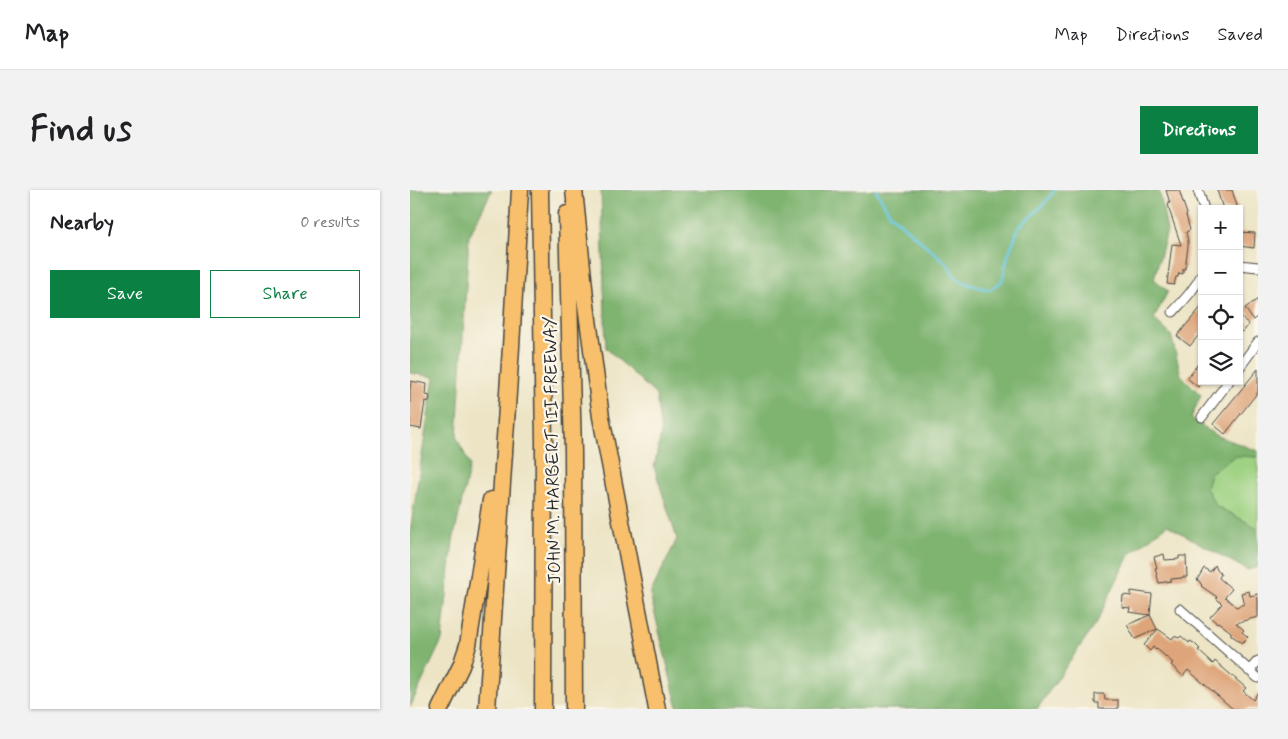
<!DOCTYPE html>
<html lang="en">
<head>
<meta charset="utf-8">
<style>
	:root { --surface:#fff; --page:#f2f2f2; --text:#202124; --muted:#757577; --line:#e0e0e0; --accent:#0b8043 }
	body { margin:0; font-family:Mynerve,sans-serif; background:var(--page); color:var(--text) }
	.controls { position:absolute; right:15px; top:15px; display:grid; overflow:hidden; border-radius:0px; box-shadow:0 1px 4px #0004 }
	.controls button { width:45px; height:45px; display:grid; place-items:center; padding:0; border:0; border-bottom:1px solid var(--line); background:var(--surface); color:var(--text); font:25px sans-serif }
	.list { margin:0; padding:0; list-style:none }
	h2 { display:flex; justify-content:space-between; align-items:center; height:65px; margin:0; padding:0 20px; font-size:21px }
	h2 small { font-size:16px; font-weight:400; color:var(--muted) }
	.actions { display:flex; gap:10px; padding:15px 20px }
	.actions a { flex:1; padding:11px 0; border:1px solid var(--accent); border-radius:0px; text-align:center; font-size:18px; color:var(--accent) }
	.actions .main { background:var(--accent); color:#fff }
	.icon { flex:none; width:28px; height:28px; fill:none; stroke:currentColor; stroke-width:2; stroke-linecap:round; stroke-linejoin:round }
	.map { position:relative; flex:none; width:848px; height:519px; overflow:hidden; border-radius:0px }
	header { display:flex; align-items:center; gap:30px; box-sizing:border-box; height:70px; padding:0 25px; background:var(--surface); border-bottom:1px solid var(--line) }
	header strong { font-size:24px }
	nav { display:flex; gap:28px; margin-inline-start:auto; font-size:18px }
	.intro { display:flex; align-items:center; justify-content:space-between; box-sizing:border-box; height:120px; padding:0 30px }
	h1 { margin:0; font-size:35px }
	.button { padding:12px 22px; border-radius:0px; background:var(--accent); color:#fff; font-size:18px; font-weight:700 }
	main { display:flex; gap:30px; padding:0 30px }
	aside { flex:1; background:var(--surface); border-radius:0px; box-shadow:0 1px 4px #0004 }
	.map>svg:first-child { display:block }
	.green { fill:#9ed182; stroke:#647e56 }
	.forest { fill:#7eb370; stroke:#546f4e }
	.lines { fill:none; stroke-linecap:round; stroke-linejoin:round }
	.stream { stroke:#63c7e1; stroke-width:2.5 }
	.building { fill:#dea57a }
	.street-casing { stroke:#484742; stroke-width:11 }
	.highway-casing { stroke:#484742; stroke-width:19 }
	.street { stroke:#fff; stroke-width:9 }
	.highway { stroke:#f8bf6c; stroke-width:16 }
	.labels { text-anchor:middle; stroke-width:4.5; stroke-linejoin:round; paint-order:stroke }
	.street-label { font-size:18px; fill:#2b2b2b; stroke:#fbf7ec }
</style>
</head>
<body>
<header>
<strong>Map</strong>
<nav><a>Map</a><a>Directions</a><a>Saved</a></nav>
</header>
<div class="intro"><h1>Find us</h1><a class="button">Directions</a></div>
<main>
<aside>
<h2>Nearby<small>0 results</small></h2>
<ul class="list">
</ul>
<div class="actions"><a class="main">Save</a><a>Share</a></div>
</aside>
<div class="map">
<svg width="848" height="519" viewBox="0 0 848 519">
	<rect width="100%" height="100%" fill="#fbf7ec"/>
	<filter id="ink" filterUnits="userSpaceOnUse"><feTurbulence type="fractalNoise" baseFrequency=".02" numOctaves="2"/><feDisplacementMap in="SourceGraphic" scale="10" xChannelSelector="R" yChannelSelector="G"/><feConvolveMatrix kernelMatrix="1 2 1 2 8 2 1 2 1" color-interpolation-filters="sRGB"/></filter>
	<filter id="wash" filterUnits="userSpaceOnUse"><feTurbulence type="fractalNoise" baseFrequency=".0096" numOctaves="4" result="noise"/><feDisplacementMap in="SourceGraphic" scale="20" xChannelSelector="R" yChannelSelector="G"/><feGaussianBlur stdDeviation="1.12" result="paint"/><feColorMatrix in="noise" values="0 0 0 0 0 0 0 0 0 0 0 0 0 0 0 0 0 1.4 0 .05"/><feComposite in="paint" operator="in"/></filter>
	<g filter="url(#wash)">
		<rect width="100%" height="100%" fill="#ece4c4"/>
		<path class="green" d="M826,265L848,267V338L806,316L796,298L800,283Z"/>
		<path class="forest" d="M0,0H82L59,46L47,248L60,275L43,351L32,450L0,517V342L24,187L0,183Z
			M191,0H749L757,41L744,89L758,101L744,129L761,145L771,185L791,205L781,228L805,245L848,261V267L825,266L800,283L796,298L806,316L848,338V377L837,380L757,335L719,365L686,433L627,519H268L240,404L267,349L244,277L251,244L246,205L196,158Z"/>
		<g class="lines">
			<path class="stream" d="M466,0L480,24L537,74L544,86L558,94L580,100L592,91L598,65L609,37L632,16L645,0"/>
		</g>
		<g id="blocks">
			<path class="building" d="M756,0H769L777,24L776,25L780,40L776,42L778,51V56L775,79H773V84L769,83L768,87H766L764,95L757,94L762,54L771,55L760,22L758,13H760Z
				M807,0H822L828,19H813Z
				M829,42L845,43L844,58L829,56Z
				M848,109V126L843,130L835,118Z
				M792,116V141L780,156L767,146Z
				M829,126L839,134L833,142L829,140Z
				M792,169V193L788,197L777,188Z
				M848,179V202L815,244L803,234Z
				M1,191L17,194L16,205L20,206L19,212L15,211L11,239L0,237V200Z
				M754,364L755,370L769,369V366H776L777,387H772V388L761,389V391L749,393L745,378H747L744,367Z
				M805,375L807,380L811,384L809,388L822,399L815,407L826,417L834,414L831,403L839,401L840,406L847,404L848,410V427L826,433L834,440L832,442L838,447L832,453L821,445V442L808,432L807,433L800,427L812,414L806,408L807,407L791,396L792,395L790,393V392L787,390L794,378L800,382Z
				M721,401L742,404L740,425L719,422L720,418L712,417L713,405L721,406Z
				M740,425L747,439L725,449L717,435Z
				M748,439L762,449L764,446L769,448L771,446L779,453L780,451L784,453L790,459L788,460L803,474L805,471L836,498L833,501L843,510L848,502V519H823L778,480L773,486L761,475L763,473L747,459L746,460L743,457L740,461L734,455Z
				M685,504H694L695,510H708V519H689V513H685Z"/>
		</g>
	</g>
	<g filter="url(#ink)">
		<use href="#blocks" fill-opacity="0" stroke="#484742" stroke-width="1"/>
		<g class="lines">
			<g class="street-casing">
				<path id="street" d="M788,0L794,19
					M829,75L848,77
					M763,122C774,110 785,99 792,84
					M829,178L848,152
					M792,227L819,191
					M770,419L848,488
					M839,481L848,471"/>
			</g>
			<g class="highway-casing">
				<path id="highway" d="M130,0L134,252L133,519
					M164,0L175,107L191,227L247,519
					M157,24L163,262L164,519
					M30,519L51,476L58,455L81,310
					M77,519L101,157L110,0"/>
			</g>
			<use href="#street" class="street"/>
			<use href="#highway" class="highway"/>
		</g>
	</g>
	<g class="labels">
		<g class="street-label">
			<text transform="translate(142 260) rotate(-91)" y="6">JOHN M. HARBERT III FREEWAY</text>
		</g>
	</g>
</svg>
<div class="controls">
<button>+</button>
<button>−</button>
<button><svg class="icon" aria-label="locate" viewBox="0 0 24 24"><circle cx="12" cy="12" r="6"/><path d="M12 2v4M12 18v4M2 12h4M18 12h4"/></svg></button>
<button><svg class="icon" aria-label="layers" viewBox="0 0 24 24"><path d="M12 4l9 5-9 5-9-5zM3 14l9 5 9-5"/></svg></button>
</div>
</div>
</main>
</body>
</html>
